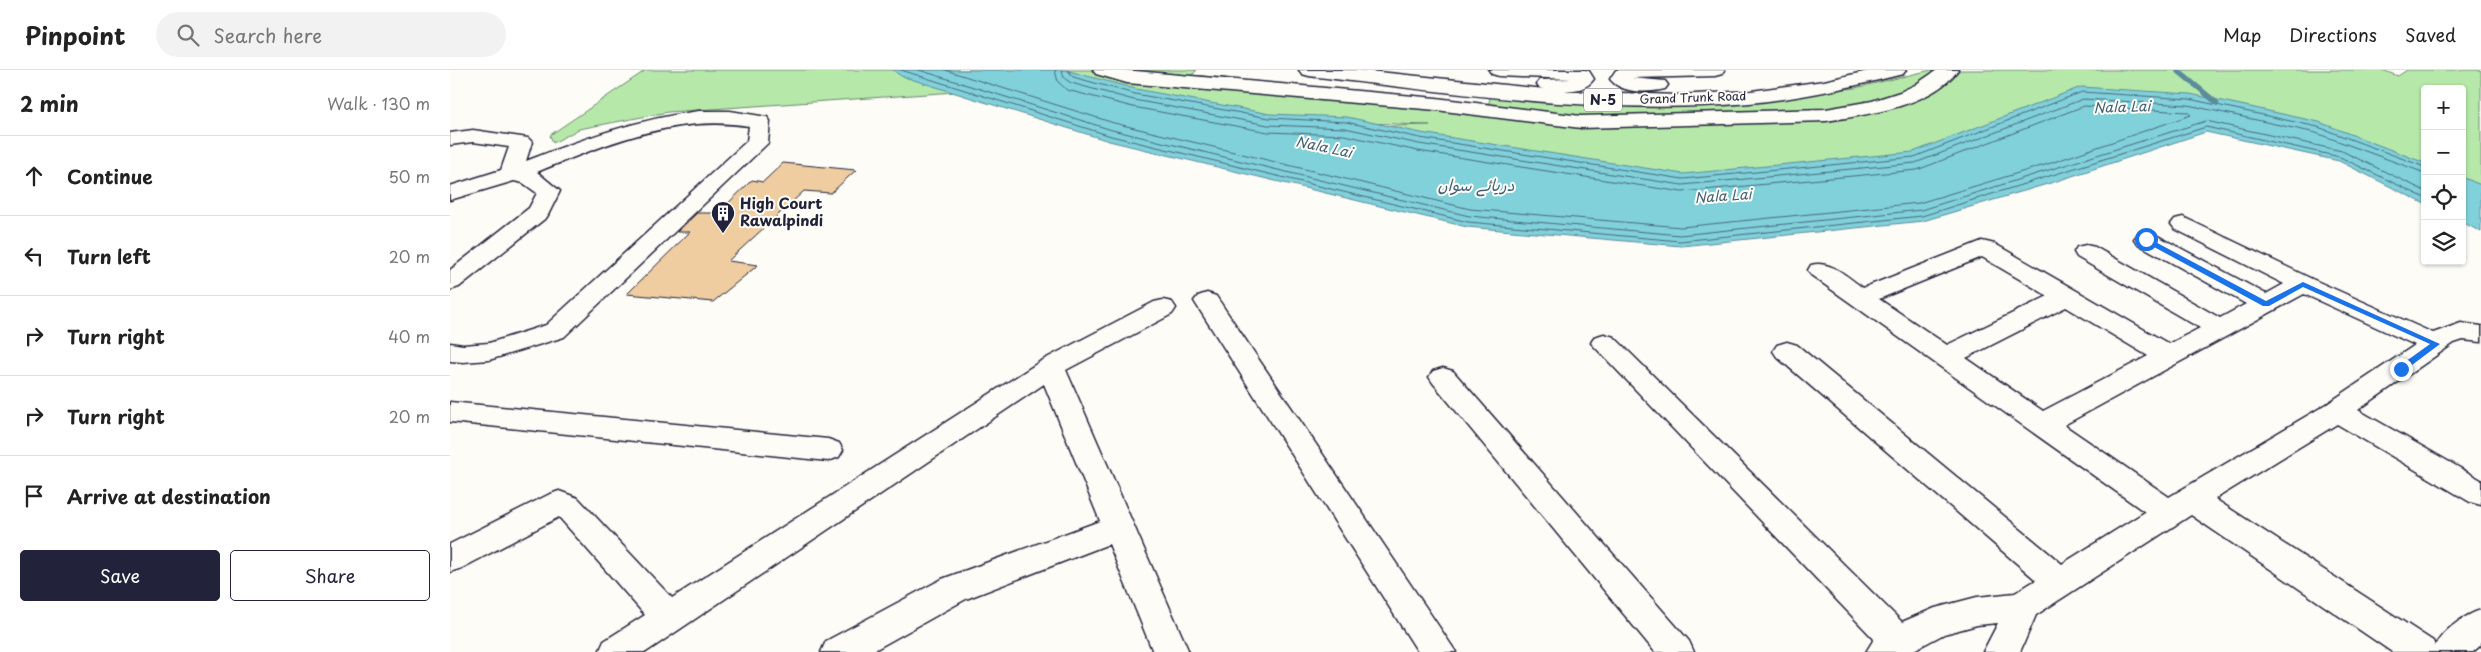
<!DOCTYPE html>
<html lang="en">
<head>
<meta charset="utf-8">
<style>
	:root { --surface:#fff; --page:#f2f2f2; --text:#222; --muted:#767676; --line:#e0e0e0; --accent:#22223b }
	body { margin:0; font-family:"Playpen Sans","Playpen Sans Arabic",sans-serif; background:var(--page); color:var(--text) }
	.controls { position:absolute; right:15px; top:15px; display:grid; overflow:hidden; border-radius:5px; box-shadow:0 1px 4px #0004 }
	.controls button { width:45px; height:45px; display:grid; place-items:center; padding:0; border:0; border-bottom:1px solid var(--line); background:var(--surface); color:var(--text); font:25px sans-serif }
	.stop { position:absolute; width:15px; height:15px; margin:-11px; border:4px solid #1a73e8; border-radius:50%; background:#fff }
	.stop.end { background:#1a73e8; border-color:#fff; box-shadow:0 1px 5px #0008 }
	.list { margin:0; padding:0; list-style:none }
	h2 { display:flex; justify-content:space-between; align-items:center; height:65px; margin:0; padding:0 20px; font-size:21px }
	h2 small { font-size:16px; font-weight:400; color:var(--muted) }
	.list li { display:grid; grid-template-columns:32px 1fr auto; gap:15px; align-items:center; box-sizing:border-box; height:80px; padding:0 20px; border-top:1px solid var(--line) }
	.list b { display:block; font-size:19px; white-space:nowrap }
	.list em { font-size:16px; font-style:normal; color:var(--muted) }
	.actions { display:flex; gap:10px; padding:15px 20px }
	.actions a { flex:1; padding:11px 0; border:1px solid var(--accent); border-radius:5px; text-align:center; font-size:18px; color:var(--accent) }
	.actions .main { background:var(--accent); color:#fff }
	.icon { flex:none; width:28px; height:28px; fill:none; stroke:currentColor; stroke-width:2; stroke-linecap:round; stroke-linejoin:round }
	.map { position:relative; flex:none; width:2031px; height:582px; overflow:hidden }
	header { display:flex; align-items:center; gap:30px; box-sizing:border-box; height:70px; padding:0 25px; background:var(--surface); border-bottom:1px solid var(--line) }
	header strong { font-size:24px }
	nav { display:flex; gap:28px; margin-inline-start:auto; font-size:18px }
	.search { width:350px; height:45px; background:var(--page); display:flex; align-items:center; gap:12px; box-sizing:border-box; padding:0 18px; border-radius:28px; color:var(--muted); font-size:19px }
	main { display:flex }
	aside { flex:1; background:var(--surface) }
	.map>svg:first-child { display:block }
	.green { fill:#b6e9a9; stroke:#6c8672 }
	.water { fill:#81d1db; stroke:#5b8b9b }
	.lines { fill:none; stroke-linecap:round; stroke-linejoin:round }
	.shore { stroke:#48687b; stroke-width:1 }
	.stream { stroke:#5b8b9b; stroke-width:5 }
	.building { fill:#efcda0; stroke:#22223b }
	.minor-casing { stroke:#22223b; stroke-width:3 }
	.major-casing { stroke:#22223b; stroke-width:3 }
	.highway-casing { stroke:#22223b; stroke-width:3 }
	.minor { fill:#fdfcf7; fill-rule:evenodd }
	.major { fill:#fdfcf7; fill-rule:evenodd }
	.highway { fill:#fdfcf7; fill-rule:evenodd }
	.route { fill:#1a73e8 }
	.labels { text-anchor:middle; stroke-width:4; stroke-linejoin:round; paint-order:stroke }
	.far-street-label { font-size:12px; fill:#22223b; stroke:#fdfcf7 }
	.shield { fill:#fdfcf7; stroke:#646373; stroke-width:1 }
	.shield-label { font-size:14px; font-weight:bold; fill:#22223b }
	.far-water-label { font-size:14px; font-style:italic; fill:#435f73; stroke:#fdfcf7 }
	.poi-label { font-size:15px; font-weight:bold; fill:#22223b; stroke:#fdfcf7; text-anchor:start }
	.water-label { font-size:16px; font-style:italic; fill:#435f73; stroke:#fdfcf7 }
</style>
</head>
<body>
<header>
<strong>Pinpoint</strong>
<div class="search"><svg class="icon" aria-label="search" viewBox="0 0 24 24"><circle cx="10" cy="10" r="6"/><path d="M15 15l6 6"/></svg>Search here</div>
<nav><a>Map</a><a>Directions</a><a>Saved</a></nav>
</header>
<main>
<aside>
<h2>2 min<small>Walk · 130 m</small></h2>
<ul class="list">
<li><svg class="icon" aria-label="ahead" viewBox="0 0 24 24"><path d="M12 20V5M6 11l6-6 6 6"/></svg><div><b>Continue</b></div><em>50 m</em></li>
<li><svg class="icon" aria-label="left" viewBox="0 0 24 24"><path d="M17 20v-9H6M10 6l-5 5 5 5"/></svg><div><b>Turn left</b></div><em>20 m</em></li>
<li><svg class="icon" aria-label="right" viewBox="0 0 24 24"><path d="M7 20v-9h11M14 6l5 5-5 5"/></svg><div><b>Turn right</b></div><em>40 m</em></li>
<li><svg class="icon" aria-label="right" viewBox="0 0 24 24"><path d="M7 20v-9h11M14 6l5 5-5 5"/></svg><div><b>Turn right</b></div><em>20 m</em></li>
<li><svg class="icon" aria-label="arrive" viewBox="0 0 24 24"><path d="M6 21V4h12l-3 4 3 4H6"/></svg><div><b>Arrive at destination</b></div></li>
</ul>
<div class="actions"><a class="main">Save</a><a>Share</a></div>
</aside>
<div class="map">
<svg width="2031" height="582" viewBox="0 0 2031 582">
	<rect width="100%" height="100%" fill="#fdfcf7"/>
	<filter id="ink" filterUnits="userSpaceOnUse"><feTurbulence type="fractalNoise" baseFrequency=".02" numOctaves="2"/><feDisplacementMap in="SourceGraphic" scale="10" xChannelSelector="R" yChannelSelector="G"/><feConvolveMatrix kernelMatrix="1 2 1 2 8 2 1 2 1" color-interpolation-filters="sRGB"/></filter>
	<g filter="url(#ink)">
		<path class="green" d="M196,0H747L742,5L776,8L781,20L859,22V29L873,31L879,28L1020,33H1039L1041,22L1328,27L1405,18L1481,0H1932L1948,6L1957,0H2031V123L2012,114V19H1975V97L1757,29L1473,90L1213,117L868,58L980,55L805,50L635,13L218,42L129,59L103,73L100,65Z"/>
		<path class="water" d="M443,0H615L686,19L820,44L897,47L971,63L1233,104L1463,82L1631,17L1740,24L1869,52L1975,93V134L1889,91L1756,62L1604,112L1473,151L1231,176L1017,157L659,71L451,6Z
			M2012,107L2031,115V162L2012,152Z"/>
		<g class="lines">
			<path class="shore" d="M451,0L661,66L1018,152L1230,171L1472,146L1756,57L1890,87L1975,128
				M469,0L662,60L1019,146L1230,165L1471,140L1756,51L1892,81L1975,121
				M495,0L664,53L1020,139L1231,157L1469,133L1598,94L1741,45L1737,42L1634,36L1467,100L1232,122L968,81L894,65L818,62L683,37L617,20L608,12L605,0
				M612,0L614,8L621,13L684,30L818,55L895,58L969,74L1232,115L1465,93L1633,29L1738,35L1866,63L1975,103
				M618,0L623,7L685,24L819,48L896,52L970,68L1233,109L1464,87L1632,22L1739,29L1868,57L1975,97"/>
			<path class="stream" d="M1727,0L1767,33"/>
		</g>
		<path class="building" d="M333,93L406,100L381,123L354,121L278,191L308,195L263,232L177,224L240,162H227L247,143H268L302,110L313,112Z"/>
		<g class="lines">
			<g class="minor-casing">
				<path id="minor" d="M249,41H280L317,47L320,51L318,73L114,267L39,290L13,292L0,291V273L13,275L39,273L96,255L297,71L299,56C225,44 154,75 87,102L110,121L97,147L9,217L0,220V200L79,138L87,123L73,113L64,111L0,130V116L51,100L59,77L23,72L0,75V63L23,60L78,68L82,72L76,91C133,69 188,49 249,41Z
					M1733,147L1862,209L1983,263L2011,253L2031,256V272L2013,270L2004,273L1908,340L2031,410V435L2020,432L1887,354L1765,429L1983,571L1985,576C1993,560 2015,545 2031,540V575L2023,582H1942L1741,445L1586,545L1570,582H1533L1548,553L1527,555L1494,564L1460,582H1416L1424,569L1141,273L1144,267L1154,264L1164,267L1452,552L1485,538L1527,527L1565,523L1586,510L1327,287L1323,281L1327,275L1337,272L1347,275L1612,494L1695,442L1361,205L1358,200L1361,195C1381,190 1397,207 1413,218L1532,171L1545,174L1719,274L1750,258L1627,187L1624,182L1627,177L1636,175L1645,177L1770,248L1796,234L1688,174L1684,169L1688,164L1696,162L1704,164L1816,224L1834,214L1725,159L1721,154L1725,149ZM1532,187L1598,226L1497,275L1429,229ZM1854,224L1965,275L1877,334L1719,427L1614,355ZM1616,237L1698,286L1593,341L1516,288Z
					M757,223L766,226L1006,582H968L744,231L748,226Z
					M713,230L722,232L726,238L722,244L616,300L739,582H703L659,474L516,529L421,582H371L376,571L492,509L650,451L594,314L196,582H149L154,571L195,545L109,447L12,498L0,502V474L98,425L109,421L128,428L222,528L591,291L704,232Z
					M993,298L1003,301L1239,571L1244,582H1205L983,313L979,307L983,301Z
					M0,332L378,369L389,373L393,380L389,387L378,391L0,352Z"/>
			</g>
			<g class="major-casing">
				<path id="major" d="M643,0H674L986,28L1131,46L1376,39L1422,31L1450,22L1465,15L1487,0H1508C1483,36 1416,45 1376,51L1131,58L986,40L677,13L646,4Z"/>
			</g>
			<g class="highway-casing">
				<path id="highway" d="M849,0H909L1095,19L1090,18L1087,14L1090,10L1121,9L1049,6L1042,4L1039,0H1135L1139,1L1144,9C1137,19 1126,20 1115,21L1227,25L1301,21L1374,11L1422,0H1456L1453,4C1402,17 1352,28 1300,33C1153,46 1005,23 859,6L852,4Z
					M1166,0H1275L1272,4L1265,6L1182,8L1215,11L1218,15L1215,19C1199,23 1171,24 1160,9Z"/>
			</g>
			<use href="#minor" class="minor"/>
			<use href="#major" class="major"/>
			<use href="#highway" class="highway"/>
		</g>
	</g>
	<path class="route" d="M1693,168H1698L1816,231L1853,212L1990,274L1954,301H1948V297L1980,274L1853,217L1819,236H1813L1693,171Z"/>
	<defs>
		<g id="building-pin" transform="scale(1.25)"><path d="M0 17L-7.5 6A9.5 9.5 0 1 1 7.5 6Z" fill="#22223b" stroke="#fdfcf7"/><path d="M-4-6H4V6H1V3H-1V6H-4ZM-2.5-4.3h1.7v1.8h-1.7ZM.8-4.3h1.7v1.8H.8ZM-2.5-1h1.7V.8h-1.7ZM.8-1h1.7V.8H.8Z" fill="#fff"/></g>
	</defs>
	<g fill-rule="evenodd">
		<use href="#building-pin" x="273" y="143"/>
	</g>
	<g class="labels">
		<g class="far-street-label">
			<text transform="translate(1243 28) rotate(-2)" y="4">Grand Trunk Road</text>
		</g>
		<rect class="shield" x="1134" y="18.5" width="38" height="23" rx="4"/>
		<g class="shield-label">
			<text x="1153" y="35">N-5</text>
		</g>
		<g class="far-water-label">
			<text transform="translate(1672 37) rotate(-2)" y="5">Nala Lai</text>
			<text transform="translate(874 77) rotate(12)" y="5">Nala Lai</text>
			<text transform="translate(1273 126) rotate(-4)" y="5">Nala Lai</text>
		</g>
		<g class="poi-label">
			<text x="290" y="139">High Court<tspan x="290" dy="17">Rawalpindi</tspan></text>
		</g>
		<g class="water-label">
			<text x="1026" y="121">دریائے سواں</text>
		</g>
	</g>
</svg>
<div class="controls">
<button>+</button>
<button>−</button>
<button><svg class="icon" aria-label="locate" viewBox="0 0 24 24"><circle cx="12" cy="12" r="6"/><path d="M12 2v4M12 18v4M2 12h4M18 12h4"/></svg></button>
<button><svg class="icon" aria-label="layers" viewBox="0 0 24 24"><path d="M12 4l9 5-9 5-9-5zM3 14l9 5 9-5"/></svg></button>
</div>
<div class="stop" style="left:1696px;top:169px"></div>
<div class="stop end" style="left:1951px;top:299px"></div>
</div>
</main>
</body>
</html>
